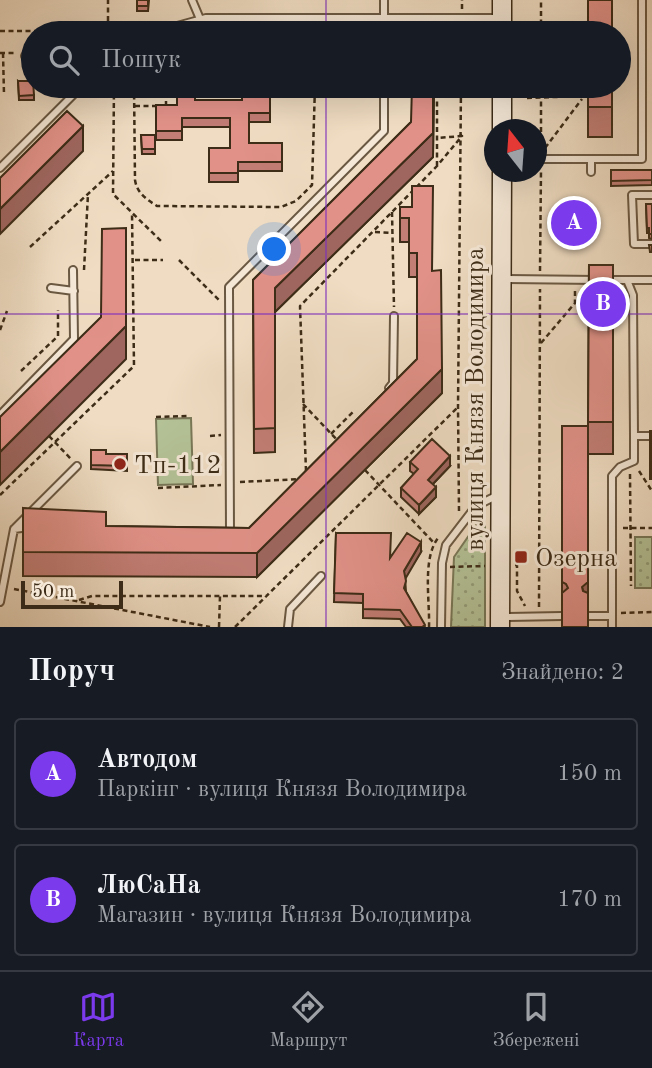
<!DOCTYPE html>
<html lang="uk">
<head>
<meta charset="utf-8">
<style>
	:root { --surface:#171b24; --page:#242831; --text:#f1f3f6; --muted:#9ea1a6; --line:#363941; --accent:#7c3aed }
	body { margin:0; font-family:"Old Standard TT",serif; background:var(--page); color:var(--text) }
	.compass { position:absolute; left:484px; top:119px; width:63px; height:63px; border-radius:50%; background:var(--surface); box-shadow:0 7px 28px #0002; rotate:343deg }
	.scale { position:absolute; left:21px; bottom:18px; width:102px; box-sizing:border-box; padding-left:7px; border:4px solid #3d2c17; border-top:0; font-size:19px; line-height:24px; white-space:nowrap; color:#3d2c17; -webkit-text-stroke:5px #f5e8d7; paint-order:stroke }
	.you { position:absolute; left:275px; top:250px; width:24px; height:24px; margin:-18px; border:5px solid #fff; border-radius:50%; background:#1a73e8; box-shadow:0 0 0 10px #1a73e833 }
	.badge { display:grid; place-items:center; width:46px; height:46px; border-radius:50%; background:var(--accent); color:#fff; font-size:23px; font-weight:700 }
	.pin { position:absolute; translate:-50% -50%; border:4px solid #fff; box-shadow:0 2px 7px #0006 }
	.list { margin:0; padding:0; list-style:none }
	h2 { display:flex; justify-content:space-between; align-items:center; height:91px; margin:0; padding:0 28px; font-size:30px }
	h2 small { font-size:23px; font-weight:400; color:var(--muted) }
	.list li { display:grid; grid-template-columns:46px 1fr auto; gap:21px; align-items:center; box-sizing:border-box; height:112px; margin:0 14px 14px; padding:0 14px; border:2px solid var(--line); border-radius:7px }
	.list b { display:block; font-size:26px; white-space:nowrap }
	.list p { margin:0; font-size:23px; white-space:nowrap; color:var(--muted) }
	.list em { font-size:23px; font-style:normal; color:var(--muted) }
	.icon { flex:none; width:38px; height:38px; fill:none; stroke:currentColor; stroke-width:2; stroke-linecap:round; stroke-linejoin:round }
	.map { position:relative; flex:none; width:652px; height:627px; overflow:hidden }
	.search { position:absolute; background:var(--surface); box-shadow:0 7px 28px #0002; left:21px; right:21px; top:21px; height:77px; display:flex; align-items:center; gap:18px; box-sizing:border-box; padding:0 24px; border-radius:38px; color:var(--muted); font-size:26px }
	.sheet { height:343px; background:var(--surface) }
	nav { display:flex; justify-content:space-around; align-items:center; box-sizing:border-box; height:98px; border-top:2px solid var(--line); background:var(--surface); font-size:19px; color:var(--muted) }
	nav a { display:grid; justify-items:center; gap:4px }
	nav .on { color:var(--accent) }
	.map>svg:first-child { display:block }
	.green { fill:url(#green-dots); stroke:#787757; stroke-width:2 }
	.pitch { fill:#b4c297; stroke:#787757; stroke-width:2 }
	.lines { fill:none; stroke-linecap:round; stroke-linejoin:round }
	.lane-casing { stroke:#6a5842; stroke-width:10 }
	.secondary-casing { stroke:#3d2c17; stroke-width:21 }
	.path { stroke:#3d2c17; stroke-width:2.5; stroke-dasharray:5 3.5; stroke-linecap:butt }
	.lane { stroke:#f5e8d7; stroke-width:6 }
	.secondary { stroke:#f5e8d7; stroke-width:18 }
	.wall { fill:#c27d75; stroke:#3d2c17; stroke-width:2 }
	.shaded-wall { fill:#9e665f; stroke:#3d2c17; stroke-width:2 }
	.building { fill:#e19188; stroke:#3d2c17; stroke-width:2 }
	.grid { fill:none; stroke:#7b2cbf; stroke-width:2; stroke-opacity:0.55 }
	.poi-dot { fill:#8f2418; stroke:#f5e8d7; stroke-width:2.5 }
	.labels { text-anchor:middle; stroke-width:6; stroke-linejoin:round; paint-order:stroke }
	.street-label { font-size:26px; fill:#3d2c17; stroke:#f5e8d7 }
	.poi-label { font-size:26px; fill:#3d2c17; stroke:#f5e8d7; text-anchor:start }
</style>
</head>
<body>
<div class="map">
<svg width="652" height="627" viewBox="0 0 652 627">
	<defs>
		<pattern id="green-dots" width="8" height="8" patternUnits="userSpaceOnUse" patternTransform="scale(1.75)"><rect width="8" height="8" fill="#b4c297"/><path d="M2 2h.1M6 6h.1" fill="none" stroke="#949e7a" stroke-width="1.8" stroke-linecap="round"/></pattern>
	</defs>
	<rect width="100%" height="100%" fill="#efdcc2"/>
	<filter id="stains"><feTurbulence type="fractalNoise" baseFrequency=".00286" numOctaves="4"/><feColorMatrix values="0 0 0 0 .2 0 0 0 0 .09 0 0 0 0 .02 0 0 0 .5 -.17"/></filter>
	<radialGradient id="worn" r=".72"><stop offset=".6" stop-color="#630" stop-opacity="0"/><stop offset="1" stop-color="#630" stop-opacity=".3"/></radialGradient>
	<path class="green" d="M479,521L483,522L485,527V627H451L454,557Z
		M635,537H652V588H635Z"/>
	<path class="pitch" d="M191,418L193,484L158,485L156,419Z"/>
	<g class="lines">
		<g class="lane-casing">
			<path id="lane" d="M192,0L200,19
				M108,33V31H159L206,18H501
				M384,33V0
				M25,56L33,58
				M536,159H642V0
				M0,168L82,86
				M591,172V159
				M652,195H632L634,244H652
				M503,279L597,280
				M608,280H627L633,295L634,436H652
				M627,280H652
				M51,288L74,291
				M389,388L393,383L394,316
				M0,415L74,339L73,270
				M15,528L77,466
				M230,534L229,287L384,131V86
				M0,602L14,529L29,527
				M588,616H612
				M501,617L562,616
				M288,627L290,609L321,576
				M441,627L442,563L446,545L476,506L498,495
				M612,627V476L620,467L634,461V436"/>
		</g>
		<g class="secondary-casing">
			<path id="secondary" d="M502,33V0
				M502,130V86
				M500,627L502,172"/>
		</g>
		<path class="path" d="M462,9V0
			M108,21V0
			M0,31H97
			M541,33V0
			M0,53H16
			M3,53L4,94
			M114,86L113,194L163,243
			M134,86L135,180C137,193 146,199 157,206L281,207L296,201L312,185L315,86
			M214,86V96
			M527,98L582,96
			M135,106H159
			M166,106V86
			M545,148L582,99
			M541,149V86
			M437,166V86
			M392,212L394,307
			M375,232L392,233
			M30,247L113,171
			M135,260H163
			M179,260L219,300
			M84,270L88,194
			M540,271L541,170
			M0,330L7,311
			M541,343L575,303V289
			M21,371L58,336V310
			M303,404L339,442
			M156,417L190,416
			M331,434L353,412
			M49,436L71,459
			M210,436L221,435
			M365,470L434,543
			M306,471L300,306L437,166L462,136L438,138
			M639,471L652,491
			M630,474L631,586
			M240,482L300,479
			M158,488L221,485
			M0,495L134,366L132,213
			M459,511L458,407L461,86
			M623,528H652
			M515,565H517V591L525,606
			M450,567L485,566
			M14,589L210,627
			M79,600L92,596H267
			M539,607L540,289
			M621,613L652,612
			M219,627L220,596
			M235,627L458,407
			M429,627C430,601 422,559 438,538"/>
		<use href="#lane" class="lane"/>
		<use href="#secondary" class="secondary"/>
	</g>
	<path class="wall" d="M137,0H149L148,11H137Z
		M18,81L34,95V100H19Z
		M434,86L433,157L275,312V452L254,453L253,280L411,122Z
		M588,86H612V137H588Z
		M270,89V122H249V143H282V171H238V182H209V148H230V127H182V140H156V105H177L195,100H242Z
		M141,135H155V154H142Z
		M611,170H652V185L611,186Z
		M646,204H652V239L649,238V233H647Z
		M400,207H412L432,271L442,393L257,577L23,576V508L106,526L249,528L417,359V277H409V242H400Z
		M589,265H613V454H588L562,627V426H588Z
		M650,431H652V479H650Z
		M91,450L106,454H127V471L91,469Z
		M410,462L450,466L433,484L436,497L419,514L401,497V488L414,474L410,471Z
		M336,533L390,558L421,552L405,577L406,592L425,627H406L400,619L363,618V603L334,602Z"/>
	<path class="shaded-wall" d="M434,86L433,157L275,312V452V288L433,133Z
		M83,126V151L0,234V209Z
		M126,326V359L0,485V452Z
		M442,369V393L257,577V553Z
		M588,426V610L582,587Z
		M450,456V466L428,489V480Z
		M436,487V497L419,514V505Z
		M421,542V552L404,581V571Z"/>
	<path class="building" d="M137,0H148V6H137Z
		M588,0H612V33H588Z
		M412,31H434V33H412Z
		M18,81H33L34,95L19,96Z
		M177,86H195V100H242V89H270V113H249V143H282V162H238V173H209V148H230V118H182V131H156V105H177Z
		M412,86H433V133L275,288V428L254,429L253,280L411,122Z
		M588,86H612V107H588Z
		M67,111L83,126L0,209V178Z
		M141,135H155V149H142Z
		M611,170H652V180L611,181Z
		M412,186H433L432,271L441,270L442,369L257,553L23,552V508L106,512V526L249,528L417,359V253H409V218H400V207H412Z
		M646,204H652V234H649V228H647Z
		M126,228V326L0,452V417L101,317L102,229Z
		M649,245H652V252H650Z
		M589,265H613V422H588Z
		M562,426H588V582L582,587L583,591L588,593V627H562V593L568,588L566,584L562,582Z
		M650,431H652V455H650Z
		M432,439L450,456L428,480L436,487L419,505L401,488L418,469L410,462Z
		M91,450H106V454H127V466L91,465Z
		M336,533H391L390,558L407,533L421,542L404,571L406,581L404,588L425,625L422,627H412L400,610L363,609V594L334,593Z"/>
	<path class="grid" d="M326,0V33M326,86V627M0,314H652"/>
	<g class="poi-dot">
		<circle cx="120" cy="464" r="7"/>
		<rect x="514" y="550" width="14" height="14" rx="3.5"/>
	</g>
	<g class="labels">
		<g class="street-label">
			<text transform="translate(474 399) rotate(-90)" y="9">вулиця Князя Володимира</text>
		</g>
		<g class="poi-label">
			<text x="134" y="473">Тп-112</text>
			<text x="535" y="566">Озерна</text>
		</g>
	</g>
	<rect width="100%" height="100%" filter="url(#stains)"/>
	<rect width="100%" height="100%" fill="url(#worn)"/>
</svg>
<svg class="compass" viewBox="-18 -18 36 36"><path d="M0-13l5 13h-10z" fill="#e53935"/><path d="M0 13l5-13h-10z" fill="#9ea1a6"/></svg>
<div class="scale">50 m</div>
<div class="you"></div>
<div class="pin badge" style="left:574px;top:223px">A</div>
<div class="pin badge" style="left:603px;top:304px">B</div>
<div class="search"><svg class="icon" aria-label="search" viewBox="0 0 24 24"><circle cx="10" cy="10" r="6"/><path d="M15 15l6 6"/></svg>Пошук</div>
</div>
<section class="sheet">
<h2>Поруч<small>Знайдено: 2</small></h2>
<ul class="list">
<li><span class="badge">A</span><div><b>Автодом</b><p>Паркінг · вулиця Князя Володимира</p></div><em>150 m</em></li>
<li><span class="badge">B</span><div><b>ЛюСаНа</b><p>Магазин · вулиця Князя Володимира</p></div><em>170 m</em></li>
</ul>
</section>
<nav>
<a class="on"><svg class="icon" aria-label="map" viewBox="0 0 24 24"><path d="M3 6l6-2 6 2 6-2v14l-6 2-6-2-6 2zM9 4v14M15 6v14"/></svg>Карта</a>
<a><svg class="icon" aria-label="directions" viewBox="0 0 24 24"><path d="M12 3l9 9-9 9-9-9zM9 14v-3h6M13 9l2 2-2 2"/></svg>Маршрут</a>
<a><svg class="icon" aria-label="saved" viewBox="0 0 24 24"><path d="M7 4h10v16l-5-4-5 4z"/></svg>Збережені</a>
</nav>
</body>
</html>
